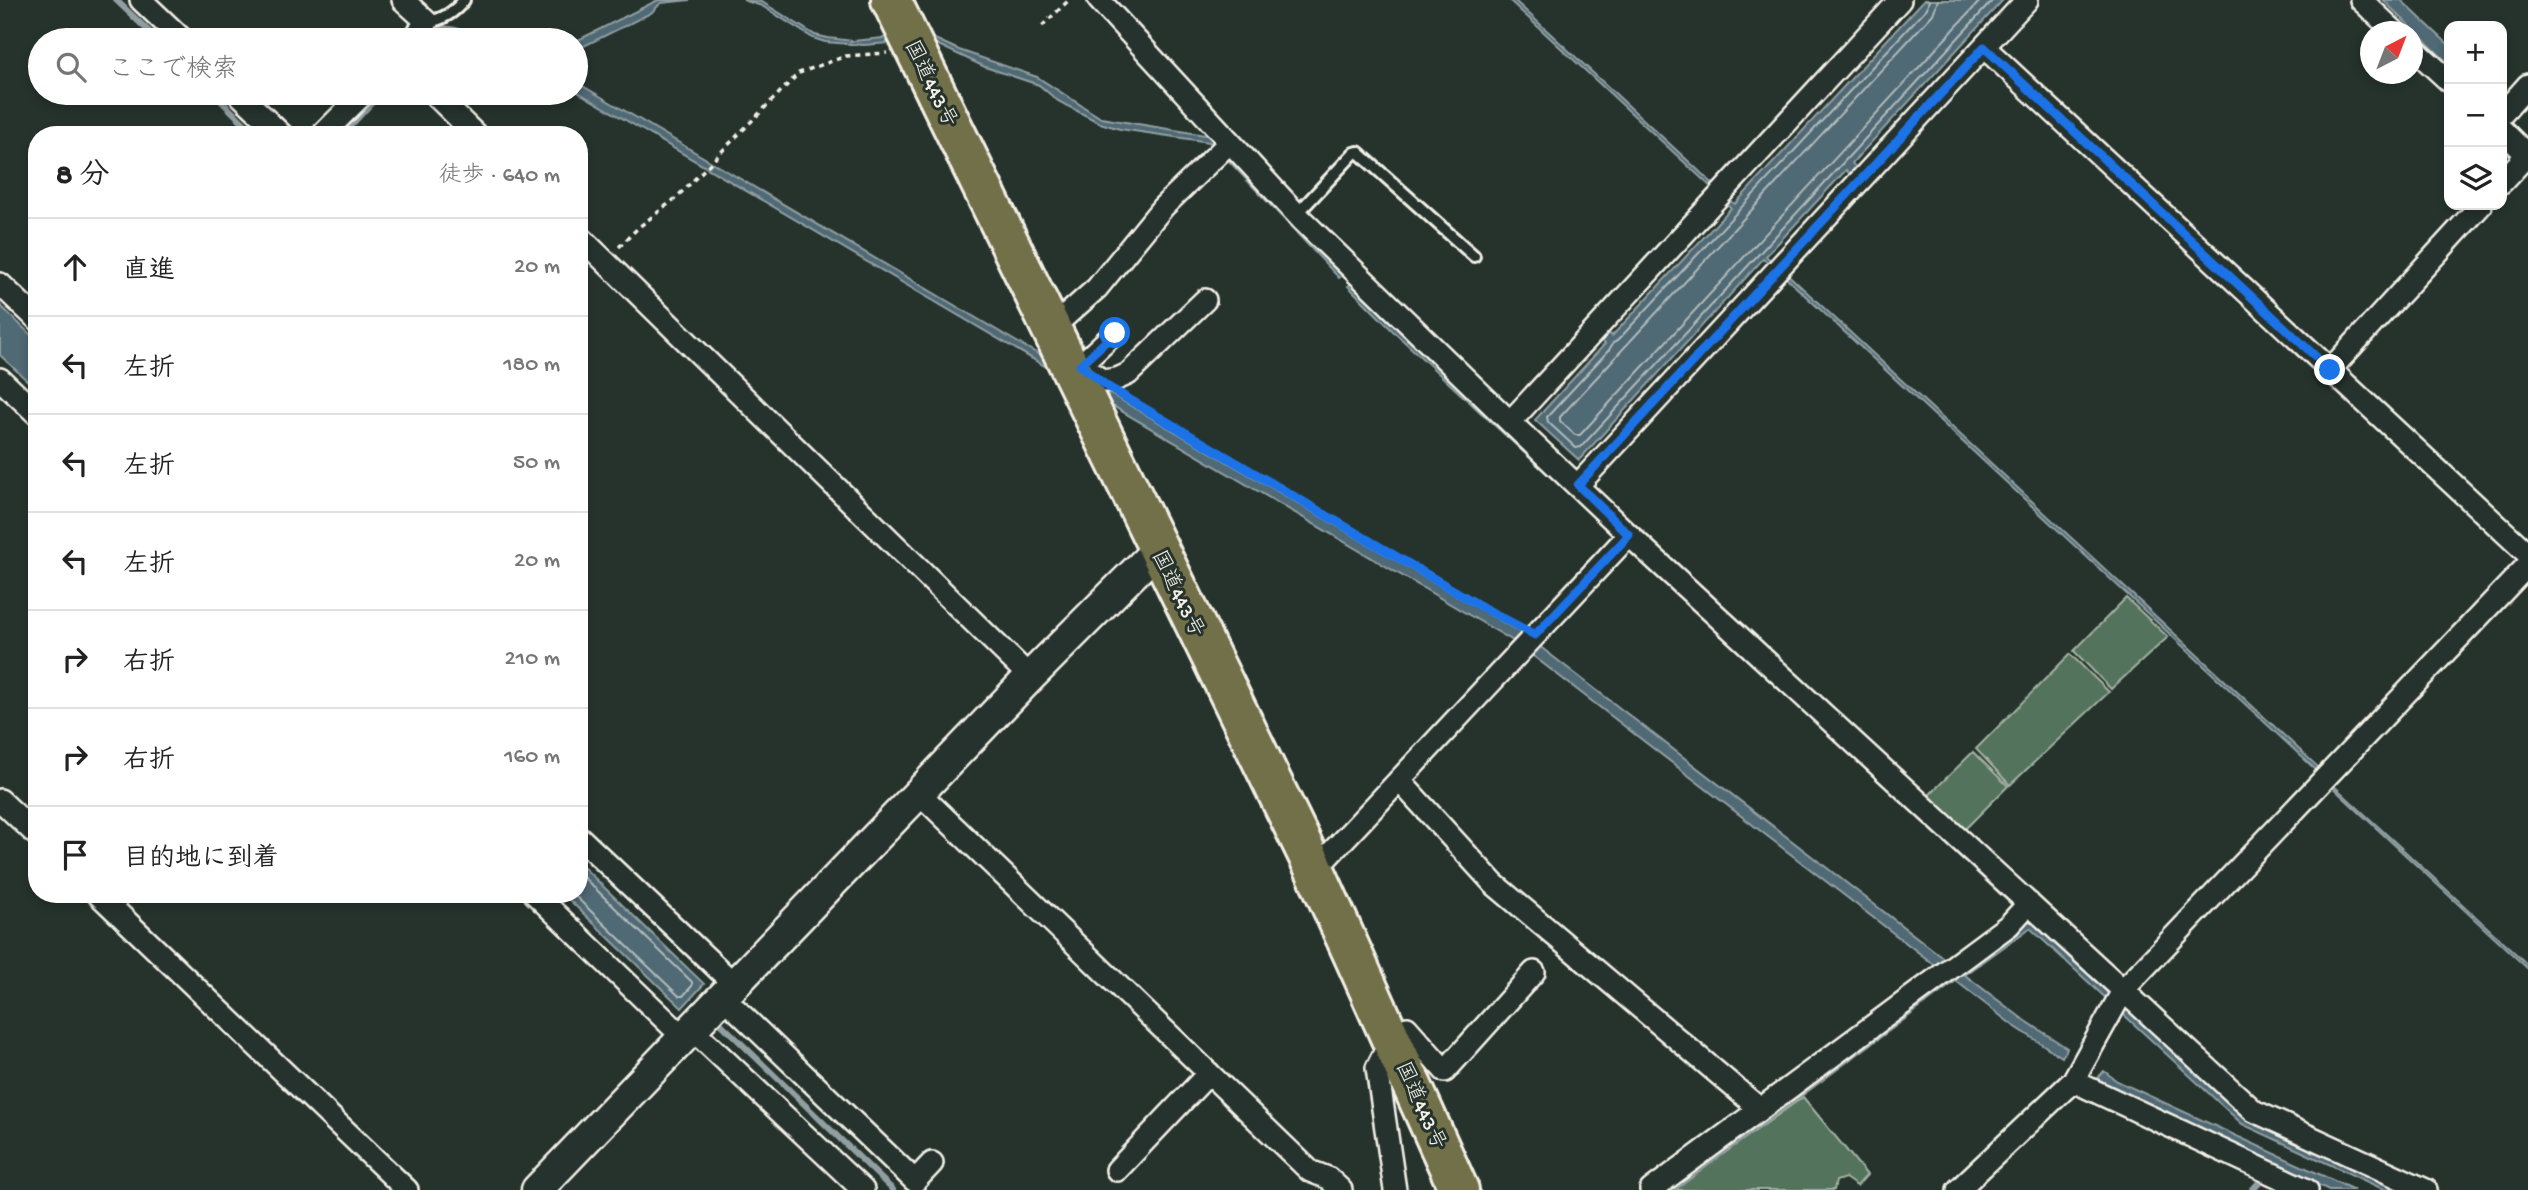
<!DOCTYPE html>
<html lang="ja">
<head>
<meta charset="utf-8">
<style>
	:root { --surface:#fff; --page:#f6f6f6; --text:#222; --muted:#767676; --line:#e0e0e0 }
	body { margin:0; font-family:"Gochi Hand","Klee One",sans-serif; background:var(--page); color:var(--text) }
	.controls { position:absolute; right:21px; top:21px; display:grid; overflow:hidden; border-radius:14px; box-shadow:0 4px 10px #0003 }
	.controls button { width:63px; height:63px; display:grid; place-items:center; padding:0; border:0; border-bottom:2px solid var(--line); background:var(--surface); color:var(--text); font:35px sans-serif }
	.compass { position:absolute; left:2360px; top:21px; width:63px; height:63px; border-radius:50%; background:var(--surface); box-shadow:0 4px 10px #0003; rotate:42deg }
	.stop { position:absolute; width:21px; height:21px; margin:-16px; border:5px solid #1a73e8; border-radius:50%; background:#fff }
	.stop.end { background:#1a73e8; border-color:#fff; box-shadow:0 2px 7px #0008 }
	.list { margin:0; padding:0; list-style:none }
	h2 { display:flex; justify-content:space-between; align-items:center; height:91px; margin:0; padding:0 28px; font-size:30px }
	h2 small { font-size:23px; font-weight:400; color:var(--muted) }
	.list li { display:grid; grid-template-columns:46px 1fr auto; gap:21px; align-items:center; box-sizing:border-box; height:98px; padding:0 28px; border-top:2px solid var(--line) }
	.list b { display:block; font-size:26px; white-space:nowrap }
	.list em { font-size:23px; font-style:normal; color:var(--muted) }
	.icon { flex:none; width:38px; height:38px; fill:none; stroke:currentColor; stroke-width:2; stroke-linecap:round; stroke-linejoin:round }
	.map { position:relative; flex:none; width:2528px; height:1190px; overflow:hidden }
	.search { position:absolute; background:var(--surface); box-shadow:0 4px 10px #0003; left:28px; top:28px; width:560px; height:77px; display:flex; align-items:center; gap:18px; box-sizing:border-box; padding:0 24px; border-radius:38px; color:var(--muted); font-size:26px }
	.panel { position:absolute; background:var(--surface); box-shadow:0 4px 10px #0003; left:28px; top:126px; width:560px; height:777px; border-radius:28px }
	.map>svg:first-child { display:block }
	.green { fill:#52735d; stroke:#a3b2a2; stroke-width:2 }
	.water { fill:#4f6974; stroke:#919fa2; stroke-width:2 }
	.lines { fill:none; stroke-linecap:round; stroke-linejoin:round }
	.shore { stroke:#b2bbba; stroke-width:2 }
	.stream { stroke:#919fa2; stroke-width:6 }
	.lane-casing { stroke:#f4f1e8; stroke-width:16 }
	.street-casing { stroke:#f4f1e8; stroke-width:26 }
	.secondary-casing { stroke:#f4f1e8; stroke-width:35 }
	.highway-casing { stroke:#f4f1e8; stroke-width:44 }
	.path { stroke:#f4f1e8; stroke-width:3.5; stroke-dasharray:5 5; stroke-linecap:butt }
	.lane { stroke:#26332d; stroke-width:10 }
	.street { stroke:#26332d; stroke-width:21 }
	.secondary { stroke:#26332d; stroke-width:30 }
	.highway { stroke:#726f4a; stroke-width:38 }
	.route { stroke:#1a73e8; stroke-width:9 }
	.labels { text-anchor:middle; stroke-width:6; stroke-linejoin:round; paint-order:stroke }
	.street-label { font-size:21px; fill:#f4f1e8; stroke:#26332d }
</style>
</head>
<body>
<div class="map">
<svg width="2528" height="1190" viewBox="0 0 2528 1190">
	<rect width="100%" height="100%" fill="#26332d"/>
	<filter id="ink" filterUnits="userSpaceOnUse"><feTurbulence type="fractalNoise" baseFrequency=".0143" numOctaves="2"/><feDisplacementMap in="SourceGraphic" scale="14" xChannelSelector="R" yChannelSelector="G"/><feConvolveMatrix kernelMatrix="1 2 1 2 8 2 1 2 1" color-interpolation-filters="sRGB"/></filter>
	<g filter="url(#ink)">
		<path class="green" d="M2126,598L2168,637L2111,689L2074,651Z
			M2070,654L2109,692L2010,785L1976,749Z
			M1973,752L2008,786L1964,830L1928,796Z
			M1803,1097L1867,1175L1857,1186L1845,1178L1836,1181L1834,1190H1672Z"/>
		<path class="water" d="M658,0H690L661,3L651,13L576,50V41Z
			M743,0L762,2L815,35L828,38L853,41L924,34L959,50L1037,77L1101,118L1217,137L1344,274L1339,278L1229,161L1216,143L1120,129L1100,123L1058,101L1039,85L985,67L928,40L864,45L825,42L813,38L762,6Z
			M1509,0H1514L1713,184L1711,187Z
			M1924,0H2003L1852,163L1856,168L1850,174L1846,170L1766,256L1772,262L1770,264L1763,259L1579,460L1535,420L1605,344L1602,341L1609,333L1612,336L1731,208L1725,201L1728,199L1735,204Z
			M2383,0H2401L2449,45V64Z
			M576,82L1022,345L1114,396L1525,635L1958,969L2026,918L1395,333L1348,286L1352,283L1409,340L2245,1112L2414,1190H2385L2242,1124L2030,928L1965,975L2020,1017L2067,1048L2062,1057L2011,1024L1956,981L1675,1190H1660L1949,976L1515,642L576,91Z
			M1783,270L2319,768L2316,770L1781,273Z
			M0,305L37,341V390L0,355Z
			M2332,784L2528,965V969L2330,785Z
			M579,863L704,984L682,1008L563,894H579Z
			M2104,1071L2117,1081L2354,1190H2329L2114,1089L2097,1078Z"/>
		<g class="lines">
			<path class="shore" d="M1929,0L1927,8L1618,340L1613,343L1609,350L1547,417L1548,422L1576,448L1581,447L1993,0
				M1938,0L1933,14L1560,417V421L1575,435H1580L1981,0
				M573,894L679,996H683L692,986V982L579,873"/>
			<path class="stream" d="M116,0L158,40
				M431,40L443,28L456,30L481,40
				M213,93L256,135
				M342,135L381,93
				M713,1016L893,1190
				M2252,1190L2261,1180"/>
			<g class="lane-casing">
				<path id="lane" d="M427,22C442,20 454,13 464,0
					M1297,214L1354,153L1358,152L1474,256"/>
			</g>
			<g class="street-casing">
				<path id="street" d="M141,0L183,40
					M403,0L427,22L412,40
					M1099,0L1302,220L1510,422L1629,535L2254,1111L2426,1190
					M2361,0L2395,32
					M1984,47L2528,554
					M2412,47L2449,81
					M238,93L282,135
					M433,93L476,135
					M2502,114L2528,85
					M2502,130L2528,156
					M322,135L364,93
					M2502,182L2527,155
					M579,236L1030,677
					M0,284L37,319
					M1052,328L1097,288L1163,207L1230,142
					M1081,365L1103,381L1117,379L1128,374L1205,300
					M2330,370L2481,205
					M1073,372L1115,333
					M0,379L37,414
					M1510,422L1900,0
					M1578,485L2027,0
					M1399,780L1494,884L1760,1109
					M919,793L1310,1171L1328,1178L1341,1190
					M0,800L37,835
					M579,837L734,984
					M1315,870L1629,535
					M98,894L407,1190
					M535,894L684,1038
					M722,996L915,1181L932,1163
					M692,1029L863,1190
					M2073,1081L2307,1190
					M1117,1170L1209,1073
					M1395,1190L1377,1068L1392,1038L1407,1028L1445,1071L1534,972
					M1651,1190L2009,925L2029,903
					M1958,1190L2073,1081L2124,989L2528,565"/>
			</g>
			<g class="secondary-casing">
				<path id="secondary" d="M537,1190L1030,677L1158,549"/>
			</g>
			<g class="highway-casing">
				<path id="highway" d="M891,0L1315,870L1459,1190"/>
			</g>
			<path class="path" d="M1042,26L1069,0
				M619,247L639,227L676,198L799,73L846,56L887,53
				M1125,396L1517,626"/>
			<use href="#lane" class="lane"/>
			<use href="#street" class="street"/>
			<use href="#secondary" class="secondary"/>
			<use href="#highway" class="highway"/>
		</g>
	</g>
	<g class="lines" filter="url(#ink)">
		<path class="route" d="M1115,333L1080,365L1108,387L1482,607L1535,635L1629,535L1578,485L1984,47L2330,370"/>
	</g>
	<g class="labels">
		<g class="street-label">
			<text transform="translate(932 83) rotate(64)" y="7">国道443号</text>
			<text transform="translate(1179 593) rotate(64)" y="7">国道443号</text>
			<text transform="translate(1422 1105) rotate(66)" y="7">国道443号</text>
		</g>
	</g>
</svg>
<div class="controls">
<button>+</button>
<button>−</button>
<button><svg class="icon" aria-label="layers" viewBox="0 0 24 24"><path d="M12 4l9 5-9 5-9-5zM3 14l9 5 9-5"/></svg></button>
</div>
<svg class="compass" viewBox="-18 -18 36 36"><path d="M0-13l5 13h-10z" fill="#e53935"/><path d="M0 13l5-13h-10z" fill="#767676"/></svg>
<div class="stop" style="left:1115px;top:333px"></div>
<div class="stop end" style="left:2330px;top:370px"></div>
<div class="search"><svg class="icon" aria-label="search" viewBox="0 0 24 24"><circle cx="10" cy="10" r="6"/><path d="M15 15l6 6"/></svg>ここで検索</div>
<section class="panel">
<h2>8 分<small>徒歩 · 640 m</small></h2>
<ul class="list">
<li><svg class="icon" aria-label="ahead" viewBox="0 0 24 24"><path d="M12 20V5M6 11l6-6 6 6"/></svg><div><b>直進</b></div><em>20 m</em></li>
<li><svg class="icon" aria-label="left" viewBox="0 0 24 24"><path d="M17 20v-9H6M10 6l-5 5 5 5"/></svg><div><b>左折</b></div><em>180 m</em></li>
<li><svg class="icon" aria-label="left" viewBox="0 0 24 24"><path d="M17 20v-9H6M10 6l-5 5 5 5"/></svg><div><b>左折</b></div><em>50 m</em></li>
<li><svg class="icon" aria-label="left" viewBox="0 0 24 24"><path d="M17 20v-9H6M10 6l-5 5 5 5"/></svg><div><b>左折</b></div><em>20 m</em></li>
<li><svg class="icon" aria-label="right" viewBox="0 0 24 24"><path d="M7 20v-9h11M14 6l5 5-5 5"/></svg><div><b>右折</b></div><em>210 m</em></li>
<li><svg class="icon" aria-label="right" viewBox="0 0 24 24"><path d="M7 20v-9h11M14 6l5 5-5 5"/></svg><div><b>右折</b></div><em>160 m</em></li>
<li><svg class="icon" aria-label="arrive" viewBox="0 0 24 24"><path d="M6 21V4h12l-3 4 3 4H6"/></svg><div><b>目的地に到着</b></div></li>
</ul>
</section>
</div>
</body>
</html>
